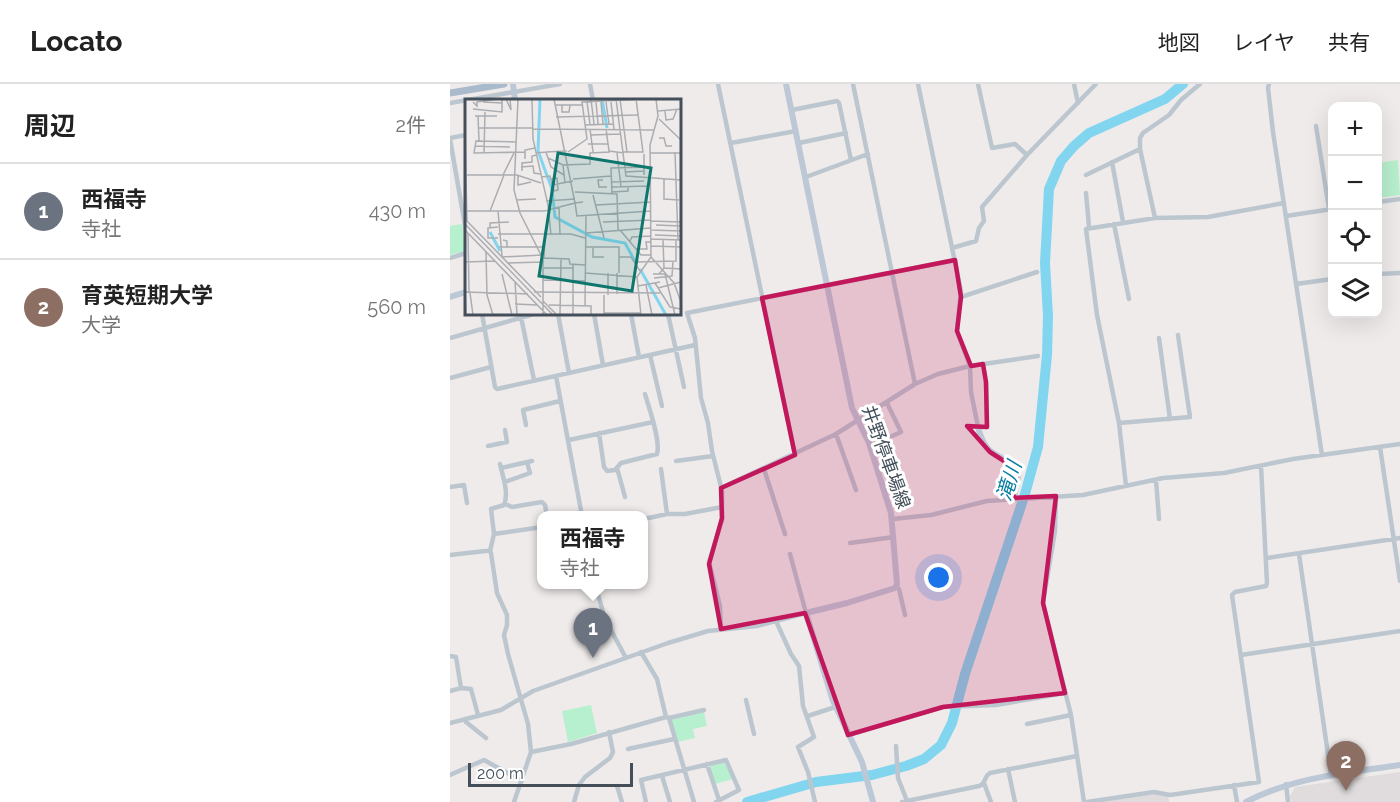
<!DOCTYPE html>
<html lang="ja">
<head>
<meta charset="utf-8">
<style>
	:root { --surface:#fff; --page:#f6f6f6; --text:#222; --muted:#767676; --line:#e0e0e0; --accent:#1267e2 }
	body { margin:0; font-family:Raleway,"Noto Sans JP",sans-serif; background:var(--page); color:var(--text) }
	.controls { position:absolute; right:18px; top:18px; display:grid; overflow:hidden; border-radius:12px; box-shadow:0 6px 24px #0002 }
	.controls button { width:54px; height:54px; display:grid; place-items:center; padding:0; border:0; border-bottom:2px solid var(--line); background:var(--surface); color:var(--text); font:30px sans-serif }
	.scale { position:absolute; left:18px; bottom:15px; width:165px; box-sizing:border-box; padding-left:6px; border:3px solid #444f5a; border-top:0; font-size:16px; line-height:21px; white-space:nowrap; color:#444f5a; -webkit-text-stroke:4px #fff; paint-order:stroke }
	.you { position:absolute; left:489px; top:494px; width:21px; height:21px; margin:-15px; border:4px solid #fff; border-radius:50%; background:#1a73e8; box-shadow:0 0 0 9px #1a73e833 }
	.badge { display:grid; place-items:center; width:39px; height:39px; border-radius:50%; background:var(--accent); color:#fff; font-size:20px; font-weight:700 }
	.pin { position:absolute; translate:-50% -50px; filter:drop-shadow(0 2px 3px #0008) }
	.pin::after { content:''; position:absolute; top:32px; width:21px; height:18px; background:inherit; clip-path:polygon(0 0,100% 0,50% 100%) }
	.popup { position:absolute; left:87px; top:427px; width:111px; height:78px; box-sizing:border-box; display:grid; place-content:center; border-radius:12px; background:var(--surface); filter:drop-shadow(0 2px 4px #0005); font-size:20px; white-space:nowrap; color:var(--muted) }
	.popup b { font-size:22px; color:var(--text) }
	.popup::after { content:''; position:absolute; left:50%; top:100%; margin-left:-12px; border:12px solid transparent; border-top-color:var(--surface) }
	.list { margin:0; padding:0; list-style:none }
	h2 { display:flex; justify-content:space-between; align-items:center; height:78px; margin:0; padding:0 24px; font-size:26px }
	h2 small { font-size:20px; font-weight:400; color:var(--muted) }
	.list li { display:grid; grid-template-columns:39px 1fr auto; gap:18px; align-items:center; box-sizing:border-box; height:96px; padding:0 24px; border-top:2px solid var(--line) }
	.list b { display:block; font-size:22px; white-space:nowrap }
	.list p { margin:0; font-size:20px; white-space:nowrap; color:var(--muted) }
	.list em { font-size:20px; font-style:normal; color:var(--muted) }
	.icon { flex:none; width:33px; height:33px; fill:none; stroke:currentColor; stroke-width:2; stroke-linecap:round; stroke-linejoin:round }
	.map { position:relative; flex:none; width:950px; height:718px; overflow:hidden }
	header { display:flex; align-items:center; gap:36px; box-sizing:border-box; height:84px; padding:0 30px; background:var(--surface); border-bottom:2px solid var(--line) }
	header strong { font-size:28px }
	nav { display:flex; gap:33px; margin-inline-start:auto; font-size:21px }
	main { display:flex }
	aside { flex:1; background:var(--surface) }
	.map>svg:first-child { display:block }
	.education { fill:#e0dcdd }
	.green { fill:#b7f0ce }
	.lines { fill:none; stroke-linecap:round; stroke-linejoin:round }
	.river { stroke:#82d5ef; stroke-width:10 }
	.street { stroke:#bcc6cf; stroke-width:4.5 }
	.secondary { stroke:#bdc8d6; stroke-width:6 }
	.primary { stroke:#aabacd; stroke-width:7 }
	.marked { fill:#c2185b; fill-opacity:0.2; stroke:#c2185b; stroke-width:4.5; stroke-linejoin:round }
	.labels { text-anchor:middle; stroke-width:6; stroke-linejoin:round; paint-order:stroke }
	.street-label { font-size:18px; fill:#444f5a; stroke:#fff }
	.water-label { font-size:20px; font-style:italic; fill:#087da1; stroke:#fff }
	.inset-river { fill:none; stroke:#82d5ef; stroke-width:3 }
	.inset-road { fill:none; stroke:#abadb1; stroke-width:1.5 }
	.view { fill:#0f766e; fill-opacity:0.15; stroke:#0f766e; stroke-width:3 }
	.inset-edge { fill:none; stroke:#444f5a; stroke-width:3 }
</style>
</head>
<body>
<header>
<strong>Locato</strong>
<nav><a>地図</a><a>レイヤ</a><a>共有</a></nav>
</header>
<main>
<aside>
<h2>周辺<small>2件</small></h2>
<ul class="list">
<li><span class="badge" style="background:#6b7280">1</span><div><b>西福寺</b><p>寺社</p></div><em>430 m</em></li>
<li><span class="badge" style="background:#8d6e63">2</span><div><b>育英短期大学</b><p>大学</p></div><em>560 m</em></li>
</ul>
</aside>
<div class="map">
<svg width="950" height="718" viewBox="0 0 950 718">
	<rect width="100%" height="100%" fill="#efebeb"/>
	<path class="education" d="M950,688V718H841L840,712L845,703Z
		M704,710L718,712L719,718H650Z"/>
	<path class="green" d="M948,76L950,111L928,114V79Z
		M12,140L16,164L15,167L0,171V142Z
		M141,621L147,649L118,658L112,627Z
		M254,628L257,642L243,645L245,654L227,658L221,636Z
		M274,678L283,695L265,700L260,682Z"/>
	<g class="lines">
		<path class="river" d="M297,718L366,698L422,691L456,682L474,675L491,661L502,639L515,590L575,410L588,363L597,271L598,232L595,179L599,105L611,77L624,62L639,49L715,15L733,0"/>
		<path class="street" d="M140,0L143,16
			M268,0L345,371
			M403,0L465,300
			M468,0L511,207L507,247L520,282L521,308L528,343H537L536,298L533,280
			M528,0L542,64L565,60L577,71
			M624,0L628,19
			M819,0L818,4L823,48L872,371
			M0,19L110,0
			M342,26L387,17L389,19L401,76
			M866,42L879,125
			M0,54L16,51
			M0,55L16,147
			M281,59L346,47
			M349,59L396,49
			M662,78L673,138
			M636,91L690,65
			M356,93L418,70
			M636,109L639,143
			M928,118L950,115
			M836,132L882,125
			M705,134L690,65V54L693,49L719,31L731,16L750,0
			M664,140L679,215
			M502,164L526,157L529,144L534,137L532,123L577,71L646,0
			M0,174L16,169
			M928,190L950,189
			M846,200L882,195
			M511,213L587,188
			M32,230L45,303L47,305L245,261
			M108,230L119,289
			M144,230L153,281
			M181,230L189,273
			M218,230L234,303
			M71,233L84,296
			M0,254L84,230
			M709,254L720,335
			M200,271L212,322
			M106,292L132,432
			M0,294L41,283
			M669,339L740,333L728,251
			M76,341L73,326L110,317
			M149,349L154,383L157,387L165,386L171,379L207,370C211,357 199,324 195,310
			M386,350L406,406
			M119,356L203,338
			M38,362L57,358L55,346
			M420,362L451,348L437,319
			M930,363L950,497
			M226,377L263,372
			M51,384L82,377
			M167,384L175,413
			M211,385L217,430
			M314,385L335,450
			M706,396L709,435
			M55,398L80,389L77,378
			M676,402L669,339L647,231L636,145L705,134L758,133L834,119
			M0,403L14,401L17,419
			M271,404L386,350L465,300L488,290L520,282L588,272
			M606,412L605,447L593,519L621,631L634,718
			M55,420L62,423L92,418L95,421L97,432
			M194,435L217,430H235L272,423
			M443,435L481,431L537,417L633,411L713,394L774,389L843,375L950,360
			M44,450L92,443
			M400,459L444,453
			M40,467L44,450L41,425L54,421C59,409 53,393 50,380
			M849,470L881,691
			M0,471L35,467H40L41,469L47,509L57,531V541L54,551L58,570L78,640L81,668L64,718
			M817,474L950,454
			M145,500L155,535L176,574
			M447,503L449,505L455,531
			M326,537L341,570L349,582L353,622L364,653L348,663L358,688L365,718
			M271,545L270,522L259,478L272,436V407L262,367L258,339L251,314L245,254L237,229L505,176
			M191,568L207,595L216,633L219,634L244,718
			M791,571L950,547
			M0,572L6,573L11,604
			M0,607L11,604L21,605L28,631
			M296,616L304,650
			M358,632L385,623
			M219,634L254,626
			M15,635L16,638L36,654
			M0,639L51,626L83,607L218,559L258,547L307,542L356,529L340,470
			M577,640L621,631
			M398,651L493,623L546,621L615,609
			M446,662L448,694L457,717
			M178,665L224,655
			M81,668L121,660L216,633
			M257,680L269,716
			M558,685L565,718
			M0,691L34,676L72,697
			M212,692L220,718
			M534,699L541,718
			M836,700L838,718
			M784,701L787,718
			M167,702L172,718
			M124,718L129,701L135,693L160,674L163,668L159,648
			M196,718L191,696L276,676L289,706L266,718
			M452,718L529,702C536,700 534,692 540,689L627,672
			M637,718L704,708L720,711L809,698L782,511L785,508L816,502L817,499L811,382"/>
		<path class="secondary" d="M63,0L65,16
			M336,0L402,324L419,359L441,429L447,500L445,504L397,519L356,529L383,617L412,678L423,718
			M0,213L16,208
			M528,343C537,378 551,366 569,388L564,414
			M796,718C844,693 897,689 950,681"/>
		<path class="primary" d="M0,9L54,0"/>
	</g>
	<path class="marked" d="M505,176L511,213L507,247L521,282L533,280L536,298L537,343L517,342L540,368L568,386L563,414L606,412L593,519L615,609L493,623L398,651L355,529L271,545L259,480L272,434L271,404L345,371L312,214Z"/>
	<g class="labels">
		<g class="street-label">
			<text transform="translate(436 373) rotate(70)" y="6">井野停車場線</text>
		</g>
		<g class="water-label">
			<text transform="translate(559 397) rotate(-73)" y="7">滝川</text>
		</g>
	</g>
	<g transform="translate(15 15)">
		<rect width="216" height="216" fill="#efebeb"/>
		<path class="inset-river" d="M75,0L73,52L87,90L90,118L127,138L160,144L171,164M137,0L142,29M25,133L35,152M175,170L201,216"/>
		<path class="inset-road" d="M41,0L46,11L45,0M53,0L49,91L55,114L78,160V216M67,0L68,40L83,106L86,136M89,0L110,104L118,103M126,0L129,25M151,0L161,77L216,81M155,0L162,53M8,3L12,7V3L31,0M18,3L37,4M122,3L125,25M131,3L133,25M136,3L138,25M141,3L144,25M146,3L149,30M90,6H118M97,6V13H104L105,6M8,10L37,13V0M193,12L216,10M200,12L201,21L208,20L212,10M10,17H32M13,17L14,42M91,18L174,16M194,20L216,41M120,26L149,25M14,29H67M68,30L189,31M125,30L128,53M141,30L144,52L159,54M0,36L2,123M126,36L155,35M194,39H199L201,47H207M51,43L11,42L9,54L60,53M123,45H143M10,47L45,48M19,53L20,13M81,53L102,52M103,53L122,40L117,3L177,0M157,53H178L171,0M210,53L213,141M71,54L81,53L86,68L99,76M152,54L156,88M185,54H216M179,55V76M83,59L98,66L125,65V54L145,53M60,60V51L70,49M98,66L100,84M56,68L68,67L69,74L75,75M57,72V64L67,63V57L72,56M160,73L179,72M2,76H52L76,84M38,76L49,54M53,77V86L66,83M76,78L85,77L89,92M199,79V100L214,101M86,80L92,79L93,91L89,92M108,80L146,77M138,81H133L134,88H142M147,83L179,82M87,86L108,82M147,88L185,87M110,93L152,95L153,131M147,93L163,92V88M147,95L146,69L185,68M128,96L139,139M51,101L71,100M81,102L110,100M131,106L186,103M94,108L95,136M0,112H79L110,104L112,117L186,112M25,112L39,76M33,112L37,157M0,120L76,198M186,122L216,123M138,123L186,121M0,125L88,216M191,126L216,127M25,128V124L44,123M33,128L23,129V139H33M0,131L82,216M155,131L176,156H186M185,131L216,132M3,134L4,193M121,134L185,129M33,135H106L120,139M80,136L79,159L104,160L105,165L120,166M190,136L216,137M186,140L216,141M198,141L199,169M165,142L167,138L186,137M186,147L216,148M34,148H42V142L38,141M42,148H79M120,148H154V174M128,149V158H139M171,150H182L181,143H186M21,153L22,196L28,216M36,158L78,156M154,158H166L175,172M186,158L209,184L216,203M0,163L30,162M172,163L211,162V141M42,164L78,163M79,169H108M120,174L172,178M37,175L47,216M188,175H200L210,216M194,175L199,169L216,170M189,179L207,177L208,162M78,181L120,182M50,182L52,216M190,184L205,208L216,210M181,186L187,216M173,187L195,183M193,189L216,183M0,193L63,195M0,193L1,216M69,193L195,194M5,194L8,216M152,195V174M139,196V215M143,196V174M78,202L92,216M50,205L72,206M84,206L126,207V216M120,207L121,117M139,214H176M95,216L96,160M108,216V165M176,216L172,178L186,158L185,46L193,17L191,0"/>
		<path class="view" d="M93,54L186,69L167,192L74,177Z"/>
		<rect width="216" height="216" class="inset-edge"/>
	</g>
</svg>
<div class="controls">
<button>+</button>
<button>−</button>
<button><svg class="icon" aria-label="locate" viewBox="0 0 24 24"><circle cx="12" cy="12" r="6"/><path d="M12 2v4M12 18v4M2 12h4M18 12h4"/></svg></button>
<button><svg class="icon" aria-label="layers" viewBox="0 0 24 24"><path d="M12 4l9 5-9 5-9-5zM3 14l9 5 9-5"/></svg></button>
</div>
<div class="scale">200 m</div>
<div class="you"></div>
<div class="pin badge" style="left:143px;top:574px;background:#6b7280">1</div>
<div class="popup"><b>西福寺</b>寺社</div>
<div class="pin badge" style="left:896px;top:707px;background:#8d6e63">2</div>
</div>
</main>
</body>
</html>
